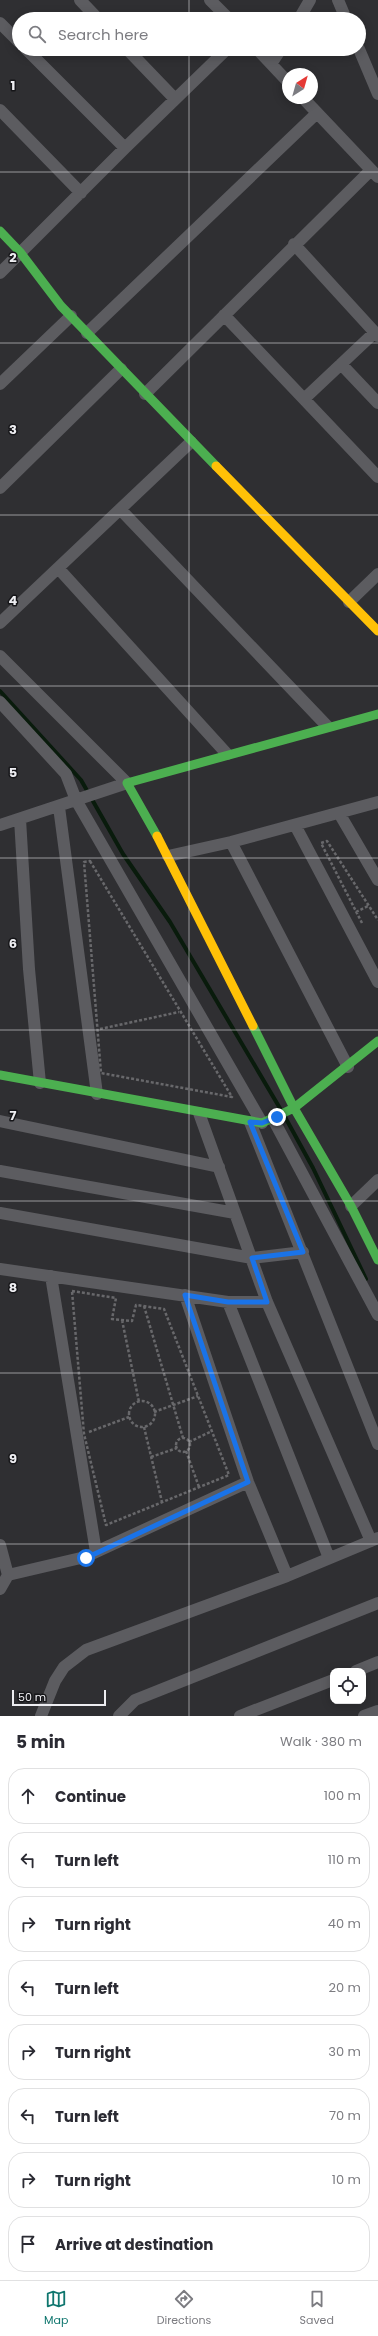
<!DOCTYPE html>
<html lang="en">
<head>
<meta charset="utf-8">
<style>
	:root { --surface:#fff; --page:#f7f7f7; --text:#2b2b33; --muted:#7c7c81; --line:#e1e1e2; --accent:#0f766e }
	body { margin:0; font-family:Poppins,sans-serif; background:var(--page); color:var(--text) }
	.controls { position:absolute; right:12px; bottom:12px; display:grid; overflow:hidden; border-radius:8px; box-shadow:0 2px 10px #0003 }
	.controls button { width:36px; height:36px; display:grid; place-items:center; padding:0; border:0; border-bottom:1px solid var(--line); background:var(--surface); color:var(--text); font:20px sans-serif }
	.compass { position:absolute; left:282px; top:68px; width:36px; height:36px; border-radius:50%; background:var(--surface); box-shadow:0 2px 10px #0003; rotate:37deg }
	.scale { position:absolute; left:12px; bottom:10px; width:94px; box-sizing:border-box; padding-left:4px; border:2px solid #eeeef2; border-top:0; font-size:11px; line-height:14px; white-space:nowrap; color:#eeeef2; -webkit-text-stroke:3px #161619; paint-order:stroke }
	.stop { position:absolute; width:12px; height:12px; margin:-9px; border:3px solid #1a73e8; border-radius:50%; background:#fff }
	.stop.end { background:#1a73e8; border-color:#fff; box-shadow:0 1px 4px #0008 }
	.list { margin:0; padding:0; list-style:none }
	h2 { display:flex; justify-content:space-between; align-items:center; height:52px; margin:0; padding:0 16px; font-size:17px }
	h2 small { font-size:13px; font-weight:400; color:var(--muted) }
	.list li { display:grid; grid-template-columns:26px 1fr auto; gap:12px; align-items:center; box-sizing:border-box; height:56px; margin:0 8px 8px; padding:0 8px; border:1px solid var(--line); border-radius:16px }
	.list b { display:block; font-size:15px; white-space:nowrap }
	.list em { font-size:13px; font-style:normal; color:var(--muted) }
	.icon { flex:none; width:22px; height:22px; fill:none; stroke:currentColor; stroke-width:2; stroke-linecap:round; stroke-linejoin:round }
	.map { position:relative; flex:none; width:378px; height:1716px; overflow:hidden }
	.search { position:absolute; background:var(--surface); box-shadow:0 2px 10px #0003; left:12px; right:12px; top:12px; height:44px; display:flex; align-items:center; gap:10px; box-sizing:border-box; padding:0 14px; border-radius:22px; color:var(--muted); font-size:15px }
	.sheet { height:564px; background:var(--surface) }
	nav { display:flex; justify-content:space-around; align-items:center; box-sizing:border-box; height:56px; border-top:1px solid var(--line); background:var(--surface); font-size:11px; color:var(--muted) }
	nav a { display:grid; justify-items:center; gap:2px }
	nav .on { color:var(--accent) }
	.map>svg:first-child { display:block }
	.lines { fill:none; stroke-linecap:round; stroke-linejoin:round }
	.stream { stroke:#091b0c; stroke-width:4 }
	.path { stroke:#68686b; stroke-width:2.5; stroke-dasharray:3 2; stroke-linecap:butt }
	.street { stroke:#5c5c60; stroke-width:12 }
	.fast { stroke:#4caf50; stroke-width:9 }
	.slow { stroke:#ffc107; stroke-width:9 }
	.route { stroke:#1a73e8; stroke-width:5 }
	.grid { fill:none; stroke:#eeeef2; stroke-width:1; stroke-opacity:0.55 }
	.grid-label { font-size:13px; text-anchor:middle; font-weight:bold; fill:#eeeef2; stroke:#161619; stroke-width:3; stroke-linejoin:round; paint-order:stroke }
</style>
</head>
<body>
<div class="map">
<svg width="378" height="1716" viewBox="0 0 378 1716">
	<rect width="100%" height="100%" fill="#2f2f32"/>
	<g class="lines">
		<path class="stream" d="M0,691L81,780L123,854L170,922L281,1110
			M285,1117L313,1168L366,1279"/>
		<path class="path" d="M90,861L232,1097L101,1073L84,862Z
			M356,912L368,906
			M362,923L321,843L327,841L378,920
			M100,1029L179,1012
			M72,1291L116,1298L112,1319L132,1321L136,1305L164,1309L229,1475L106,1525L84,1434Z
			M144,1306L183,1438
			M122,1320L139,1402
			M129 1414a13 13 0 1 1 26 0a13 13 0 1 1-26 0Z
			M154,1412L198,1396
			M144,1427L162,1502
			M89,1432L129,1417
			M176 1445a7 7 0 1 1 14 0a7 7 0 1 1-14 0Z
			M189,1442L212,1431
			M186,1451L199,1487
			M151,1457L177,1448"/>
		<path class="street" d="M80,0L98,19
			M210,0L229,19
			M338,0L346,19
			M299,19L310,0
			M0,23L19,42
			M26,49L125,148
			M127,49L175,99
			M257,49L288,82
			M359,49L378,94
			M271,64L281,49
			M303,98L378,177
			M0,110L81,193
			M294,244L378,336
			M0,273L125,148L227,49
			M224,315L378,477
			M87,333L317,113
			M341,364L378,403
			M0,384L71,316
			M145,394L371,170
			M304,399L375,332
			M0,488L121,369
			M120,509L327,726
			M58,568L227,754
			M349,602L378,574
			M0,623L191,442
			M0,656L127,783
			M0,702L66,774L76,800L262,1123
			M59,807L97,1094
			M339,813L378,880
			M20,819L29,969L40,1083
			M0,825L127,783
			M295,825L378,982
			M231,842L348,1067
			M168,856L231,842L378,802
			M199,1113L267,1302L371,1541
			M273,1119L378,1315
			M0,1121L219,1167
			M250,1122L378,1444
			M0,1171L235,1213
			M351,1206L378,1180
			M0,1213L252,1258L303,1252
			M0,1269L228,1302H267
			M51,1276L96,1552
			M185,1295L248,1482L287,1576
			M228,1302L329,1558
			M0,1545L8,1575
			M0,1589L8,1575L85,1557L248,1482
			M356,1671L378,1662
			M41,1716L55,1681L64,1667L86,1650L287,1576L378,1538
			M119,1716L135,1700L378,1603
			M240,1716L333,1680
			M364,1716L378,1711"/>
		<path class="fast" d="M0,231L20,252L61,306L216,466
			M157,836L127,783L378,714
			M253,1026L294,1108L351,1206L378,1260
			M0,1075L262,1123L294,1108L378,1041"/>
		<path class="slow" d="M216,466L378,631
			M157,836L253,1026"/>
	</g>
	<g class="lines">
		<path class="route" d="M86,1558L248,1482L185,1295L228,1302H267L252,1258L303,1252L250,1122L262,1123L277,1117"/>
	</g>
	<path class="grid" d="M189,0V19M189,49V1716M0,172H378M0,343H378M0,515H378M0,686H378M0,858H378M0,1030H378M0,1201H378M0,1373H378M0,1544H378"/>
	<g class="grid-label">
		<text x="13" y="90">1</text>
		<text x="13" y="262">2</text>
		<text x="13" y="434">3</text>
		<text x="13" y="605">4</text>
		<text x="13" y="777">5</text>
		<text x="13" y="948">6</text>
		<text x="13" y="1120">7</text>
		<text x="13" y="1292">8</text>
		<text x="13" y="1463">9</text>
	</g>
</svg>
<div class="controls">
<button><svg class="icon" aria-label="locate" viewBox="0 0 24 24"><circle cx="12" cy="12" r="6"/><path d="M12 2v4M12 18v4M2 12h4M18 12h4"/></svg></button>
</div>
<svg class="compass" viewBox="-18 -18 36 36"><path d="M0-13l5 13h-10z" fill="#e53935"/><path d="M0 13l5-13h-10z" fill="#7c7c81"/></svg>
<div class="scale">50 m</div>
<div class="stop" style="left:86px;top:1558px"></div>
<div class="stop end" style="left:277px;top:1117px"></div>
<div class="search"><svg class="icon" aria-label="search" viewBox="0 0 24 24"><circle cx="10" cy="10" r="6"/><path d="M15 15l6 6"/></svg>Search here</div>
</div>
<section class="sheet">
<h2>5 min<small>Walk · 380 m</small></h2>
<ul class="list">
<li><svg class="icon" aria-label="ahead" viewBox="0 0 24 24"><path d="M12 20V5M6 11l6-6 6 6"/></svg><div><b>Continue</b></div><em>100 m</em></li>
<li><svg class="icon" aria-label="left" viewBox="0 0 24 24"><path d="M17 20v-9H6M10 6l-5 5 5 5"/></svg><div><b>Turn left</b></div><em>110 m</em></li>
<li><svg class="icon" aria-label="right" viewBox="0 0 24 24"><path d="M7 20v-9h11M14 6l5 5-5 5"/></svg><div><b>Turn right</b></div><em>40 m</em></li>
<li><svg class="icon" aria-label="left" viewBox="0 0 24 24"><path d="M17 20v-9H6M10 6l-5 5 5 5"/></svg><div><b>Turn left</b></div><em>20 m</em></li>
<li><svg class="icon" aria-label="right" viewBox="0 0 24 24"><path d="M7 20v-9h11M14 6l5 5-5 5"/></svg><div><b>Turn right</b></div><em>30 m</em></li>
<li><svg class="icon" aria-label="left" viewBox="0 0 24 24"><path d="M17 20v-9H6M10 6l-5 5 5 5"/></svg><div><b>Turn left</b></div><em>70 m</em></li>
<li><svg class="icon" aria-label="right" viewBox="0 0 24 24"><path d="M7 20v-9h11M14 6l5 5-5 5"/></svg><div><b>Turn right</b></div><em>10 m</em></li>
<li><svg class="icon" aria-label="arrive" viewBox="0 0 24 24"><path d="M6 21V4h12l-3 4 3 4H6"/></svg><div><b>Arrive at destination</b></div></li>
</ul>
</section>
<nav>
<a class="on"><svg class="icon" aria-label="map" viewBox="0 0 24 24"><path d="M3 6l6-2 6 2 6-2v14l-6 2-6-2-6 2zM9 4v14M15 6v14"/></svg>Map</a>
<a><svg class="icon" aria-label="directions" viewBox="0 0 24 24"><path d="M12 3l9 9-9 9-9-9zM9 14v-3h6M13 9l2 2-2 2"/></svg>Directions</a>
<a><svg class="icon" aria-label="saved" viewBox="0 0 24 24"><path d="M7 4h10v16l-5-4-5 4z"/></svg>Saved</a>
</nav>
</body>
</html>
